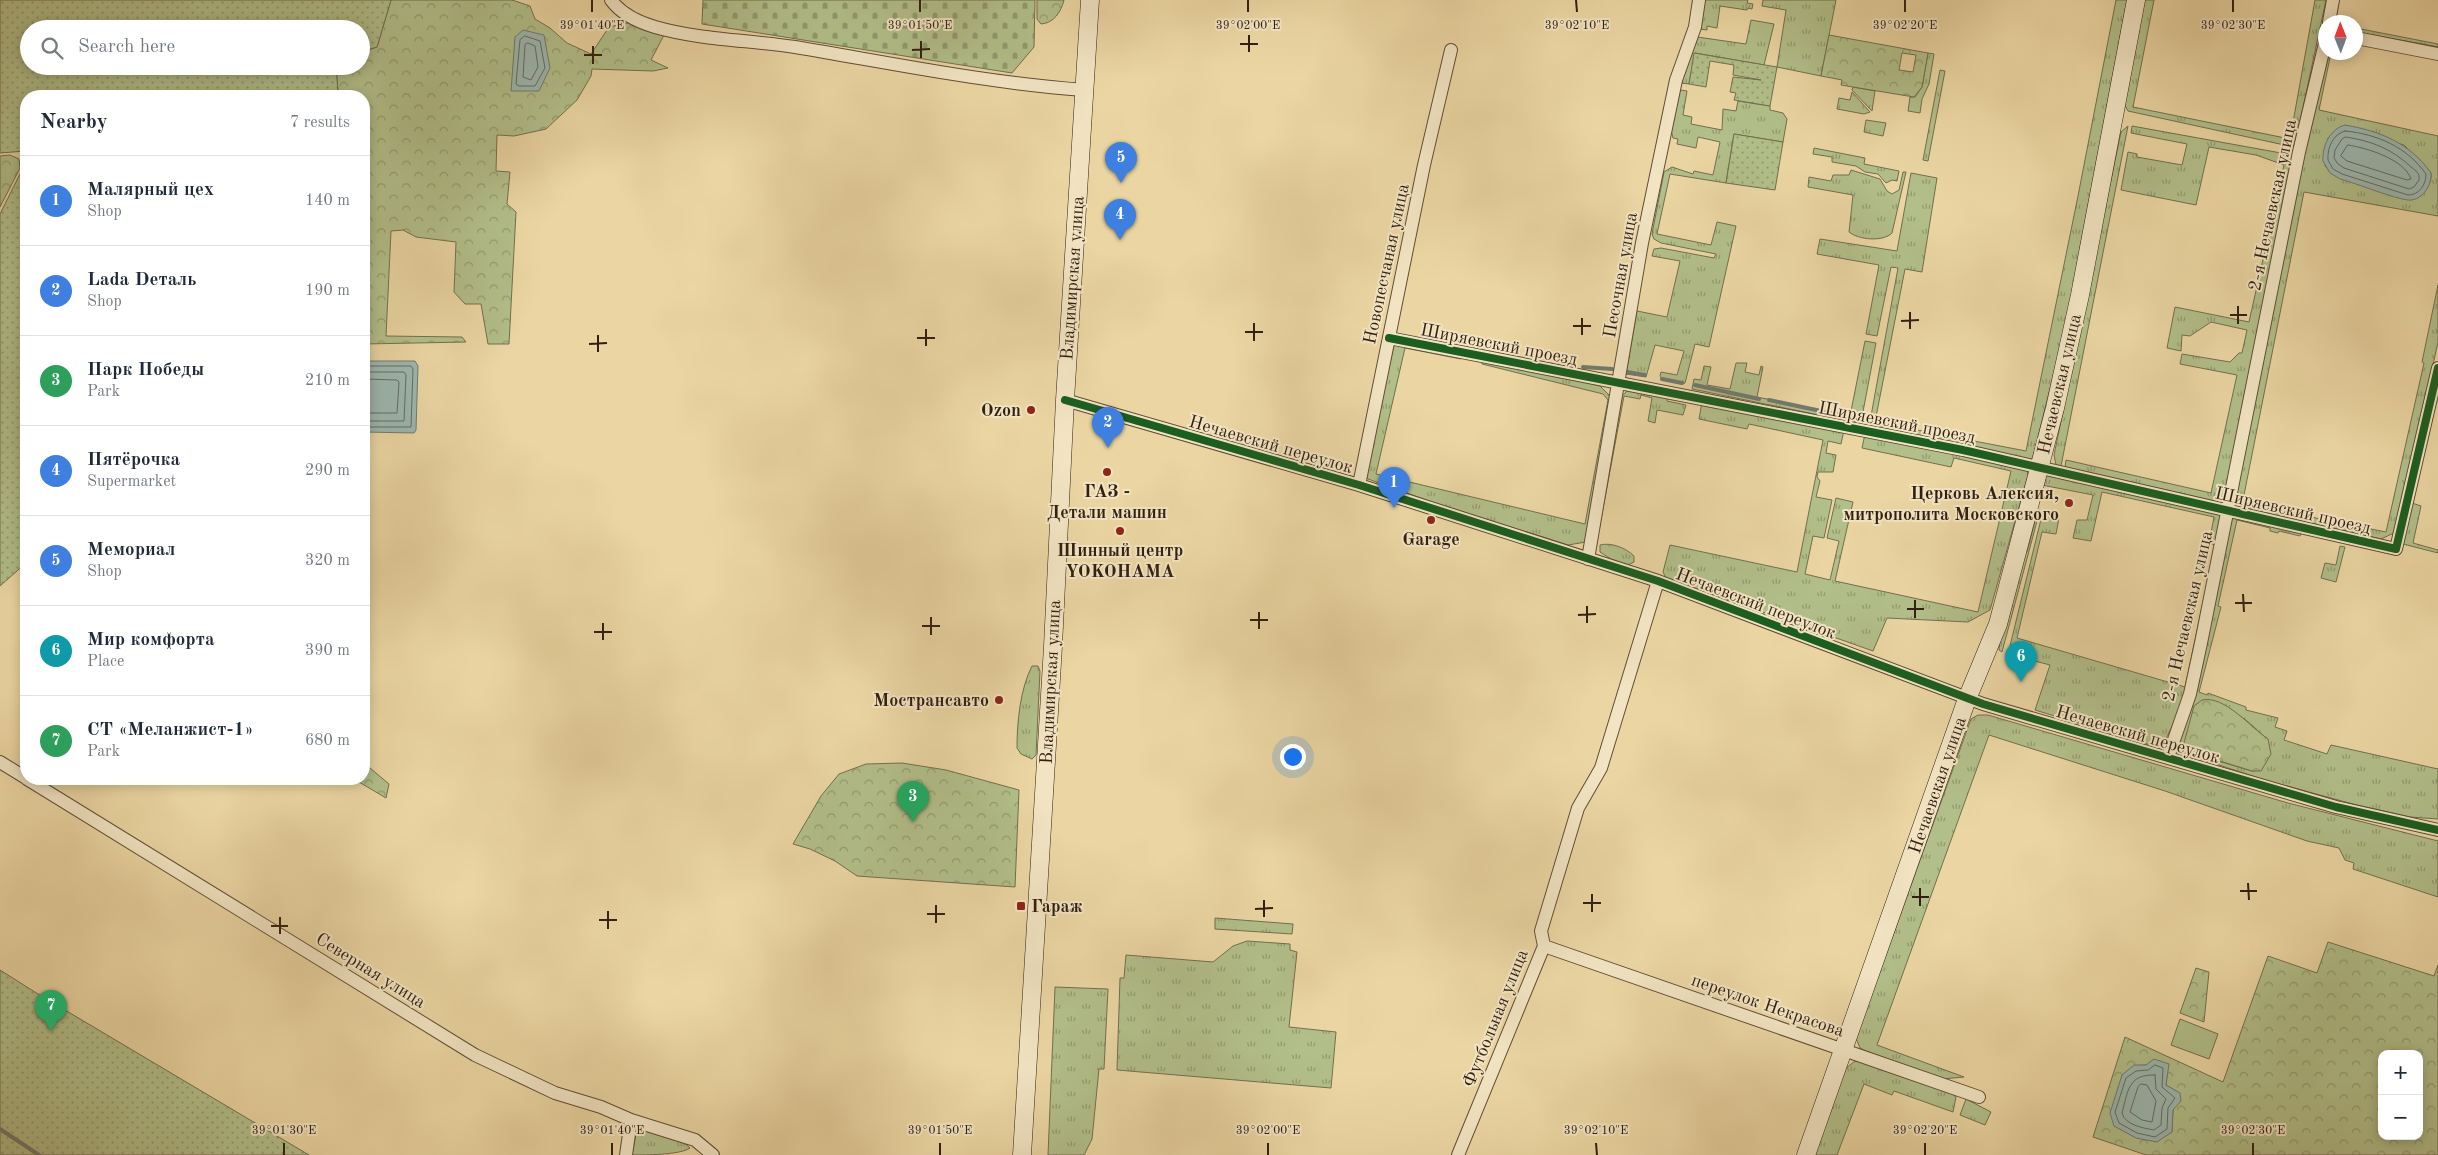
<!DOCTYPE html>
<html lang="en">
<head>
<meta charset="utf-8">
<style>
	:root { --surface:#fff; --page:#f6f6f7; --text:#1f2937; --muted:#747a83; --line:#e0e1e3; --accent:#d93025 }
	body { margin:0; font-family:"Old Standard TT",serif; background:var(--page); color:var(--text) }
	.controls { position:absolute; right:15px; bottom:15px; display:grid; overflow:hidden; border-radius:10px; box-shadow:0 2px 12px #0003 }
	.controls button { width:45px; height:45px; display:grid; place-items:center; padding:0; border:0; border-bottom:1px solid var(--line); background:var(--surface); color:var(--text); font:25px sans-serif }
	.compass { position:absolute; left:2318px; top:15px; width:45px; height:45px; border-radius:50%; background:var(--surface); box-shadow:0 2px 12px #0003; rotate:359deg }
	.you { position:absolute; left:1292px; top:756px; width:18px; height:18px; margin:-12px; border:4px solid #fff; border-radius:50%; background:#1a73e8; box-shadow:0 0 0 8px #1a73e833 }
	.badge { display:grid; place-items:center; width:32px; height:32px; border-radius:50%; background:var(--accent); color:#fff; font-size:16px; font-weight:700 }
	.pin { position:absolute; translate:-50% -41px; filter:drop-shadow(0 1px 2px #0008) }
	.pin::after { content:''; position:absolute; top:26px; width:18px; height:15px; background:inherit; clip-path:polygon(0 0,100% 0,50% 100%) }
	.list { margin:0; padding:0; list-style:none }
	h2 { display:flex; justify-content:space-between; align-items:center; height:65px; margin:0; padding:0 20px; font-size:21px }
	h2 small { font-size:16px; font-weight:400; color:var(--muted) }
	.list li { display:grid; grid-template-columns:32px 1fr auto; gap:15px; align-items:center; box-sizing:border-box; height:90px; padding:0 20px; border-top:1px solid var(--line) }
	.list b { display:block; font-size:19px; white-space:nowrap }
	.list p { margin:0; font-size:16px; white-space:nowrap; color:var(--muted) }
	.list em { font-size:16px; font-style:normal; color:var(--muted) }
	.icon { flex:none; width:28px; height:28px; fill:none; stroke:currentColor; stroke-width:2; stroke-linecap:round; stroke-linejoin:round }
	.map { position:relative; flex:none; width:2438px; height:1155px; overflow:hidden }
	.search { position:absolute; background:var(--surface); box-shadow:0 2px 12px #0003; left:20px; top:20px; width:350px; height:55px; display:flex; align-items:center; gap:12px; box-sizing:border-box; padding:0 18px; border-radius:28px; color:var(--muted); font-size:19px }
	.panel { position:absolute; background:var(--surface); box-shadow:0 2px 12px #0003; left:20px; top:90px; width:350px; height:695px; border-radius:20px }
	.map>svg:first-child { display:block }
	.grass { fill:url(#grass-tufts); stroke:#726f4e; fill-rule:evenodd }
	.forest { fill:url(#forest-crowns); stroke:#726f4e; fill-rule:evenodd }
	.cemetery { fill:url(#cemetery-stones); stroke:#726f4e }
	.garden { fill:url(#garden-dots); stroke:#726f4e }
	.pitch { fill:#b2bf8a; stroke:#726f4e }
	.water { fill:#9cb7b0; stroke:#717a70 }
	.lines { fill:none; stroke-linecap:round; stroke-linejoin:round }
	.shore { stroke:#666b60; stroke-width:1 }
	.stream { stroke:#717a70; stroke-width:4 }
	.street-casing { stroke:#604d36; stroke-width:14 }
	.secondary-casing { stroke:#311f11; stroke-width:19 }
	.street { stroke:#f2e4c3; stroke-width:12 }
	.secondary { stroke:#f2e4c3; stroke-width:18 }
	.cycleway-casing { stroke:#f2e4c3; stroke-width:11 }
	.cycleway { stroke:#1b5e20; stroke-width:8 }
	.ticks { fill:none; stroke:#311f11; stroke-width:2 }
	.poi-dot { fill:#8f2418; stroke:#f2e4c3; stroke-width:2 }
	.labels { text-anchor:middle; stroke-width:4; stroke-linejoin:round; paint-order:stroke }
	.street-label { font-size:18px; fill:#311f11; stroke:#f2e4c3 }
	.poi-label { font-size:18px; font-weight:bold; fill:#311f11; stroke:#f2e4c3; text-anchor:end }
	.ticks-label { font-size:12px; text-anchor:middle; fill:#311f11; stroke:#f2e4c3; stroke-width:4; stroke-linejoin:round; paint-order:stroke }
</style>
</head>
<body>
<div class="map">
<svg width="2438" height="1155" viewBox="0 0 2438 1155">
	<defs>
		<pattern id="grass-tufts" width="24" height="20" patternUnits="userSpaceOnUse" patternTransform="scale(1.25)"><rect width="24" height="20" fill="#b2bf8a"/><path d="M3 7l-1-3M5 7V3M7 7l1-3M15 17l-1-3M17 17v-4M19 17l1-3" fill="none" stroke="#919b6f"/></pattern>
		<pattern id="forest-crowns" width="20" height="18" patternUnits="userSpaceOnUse" patternTransform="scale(1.25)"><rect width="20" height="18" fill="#b2bf8a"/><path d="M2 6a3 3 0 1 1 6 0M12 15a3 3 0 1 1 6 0" fill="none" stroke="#919b6f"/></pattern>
		<pattern id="cemetery-stones" width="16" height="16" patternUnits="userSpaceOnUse" patternTransform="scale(1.25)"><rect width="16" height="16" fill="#b2bf8a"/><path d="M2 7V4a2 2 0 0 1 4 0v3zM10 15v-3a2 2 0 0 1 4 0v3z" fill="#919b6f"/></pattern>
		<pattern id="garden-dots" width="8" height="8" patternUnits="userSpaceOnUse" patternTransform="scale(1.25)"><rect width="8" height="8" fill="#b2bf8a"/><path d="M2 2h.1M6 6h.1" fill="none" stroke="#919b6f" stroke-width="1.8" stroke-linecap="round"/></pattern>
	</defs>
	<rect width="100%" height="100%" fill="#ebd6a3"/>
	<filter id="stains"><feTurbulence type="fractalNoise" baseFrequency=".004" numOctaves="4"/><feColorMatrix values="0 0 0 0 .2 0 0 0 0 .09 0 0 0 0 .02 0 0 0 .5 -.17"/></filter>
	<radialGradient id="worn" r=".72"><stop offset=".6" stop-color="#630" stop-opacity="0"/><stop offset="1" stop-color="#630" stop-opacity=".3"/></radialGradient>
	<path class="grass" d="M1704,0H1748L1747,3L1753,4L1752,9L1748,8L1747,10L1720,6L1717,28L1707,26V30L1699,29Z
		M1763,0H1836L1821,76L1777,67L1786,10L1762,6Z
		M2116,0H2127L2066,323L2033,457L2030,460L1875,427L1871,422V416L1898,268L1891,267L1877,336L1866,334L1879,265L1817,254L1820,239L1897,251L1911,173L1937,178L1922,272L1905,269L1875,422L2026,451L2078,196Z
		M2144,0H2154L2133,107L2290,139L2315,0H2326L2295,145L2289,146L2128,111L2124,104Z
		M1751,20L1774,24L1764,65L1695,53L1689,84L1681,83L1697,37L1746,44Z
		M2356,28L2438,44V47L2356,32Z
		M1928,53L1934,54L1929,84L1922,99L1920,113L1908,111L1910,97H1915L1922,87Z
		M2327,53H2331L2319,110L2438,136V216L2304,192L2243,500L2360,529L2361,527L2386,532L2424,363L2422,362L2438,285V342L2398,525L2394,533L2381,539L2234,506L2295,194ZM2340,127L2404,145L2431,173C2432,183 2427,189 2420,196C2393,191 2343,187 2325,166L2328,138Z
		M1940,70L1945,71L1928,161L1923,160Z
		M1853,87L1875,91L1872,111L1852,90Z
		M1680,90L1687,91L1683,115L1692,117L1691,124L1722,130L1723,109L1736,111L1738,101L1770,106V110L1783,113L1787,119L1783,142L1734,134L1726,183L1670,174L1657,234L1711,245L1717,222L1736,226L1709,347L1695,344L1685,383L1682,384L1663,380L1660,376L1661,372L1677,375L1684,351L1655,345L1646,377L1626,374L1637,311L1667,317L1680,261L1652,256L1654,249L1661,248L1714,258L1716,254L1661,243L1654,239L1652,234L1664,172L1672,167L1693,174L1694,171L1713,175L1720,142L1698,137L1696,148L1677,144L1678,139L1673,138L1671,130Z
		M1852,92L1870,112L1864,114L1837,109L1839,98L1850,100Z
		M1866,120L1886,123L1883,136L1864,132Z
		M2128,126L2061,466L2056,465L2054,455L2121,132Z
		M2132,126L2281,153L2290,160L2291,165L2227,490L2223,497L2214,501L2065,467L2066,460L2211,493L2237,375L2180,364L2182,354L2230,362L2239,353H2242L2247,330L2211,322L2190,336L2182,335L2181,351L2167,348L2175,307L2249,322L2284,165L2256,155L2209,147L2196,205L2121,190L2128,152L2137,154V157L2182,165L2187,144L2131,133Z
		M1814,148L1865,158L1864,164L1899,171L1897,181L1892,180L1886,183L1878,174L1865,172L1856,166L1832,162V157L1813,154Z
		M1851,170L1880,179L1887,191L1892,194L1899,190L1903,172H1906L1892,233C1883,242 1859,240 1849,232L1853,195L1808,187L1809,177L1831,181L1833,175H1849Z
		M1865,341L1876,343L1862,417L1860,420L1853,422L1692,389L1694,379L1701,380L1704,366L1711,367L1707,385L1730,389L1736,363H1747L1745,372L1759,375L1761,366L1763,367L1757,397L1850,416Z
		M1394,345L1462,355L1461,359L1405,348L1376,474L1585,524L1608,400L1603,394L1482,364L1483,359L1600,386L1610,396L1586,542L1568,545L1432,502L1368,479L1365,475Z
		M1628,390L1668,395L1667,401L1686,405L1683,415L1657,410L1655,423L1648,421L1652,398L1641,395L1640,399L1624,396L1599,530L1621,397Z
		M1702,402L1844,430L1841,444L1828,441L1826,453L1836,455L1833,472H1818L1817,477L1820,481L1816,497L1832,500L1824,538L1813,536L1805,574L1830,580L1839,541L1827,538L1836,498L1853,502L1835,581L1978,612L2011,471L1954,458L1951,467L1862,448L1865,434L2027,470L2028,475L1990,610L1968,622L1887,618L1873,651L1666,578L1663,572L1670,545L1797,572L1823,440L1749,424L1747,429L1699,419Z
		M2045,474L2221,513L2223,515C2222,547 2183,728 2161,744L2150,745L2035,710L2050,665L2008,654L2043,511L2057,514L2059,518L2056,534L2042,532L2017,638L2185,687L2215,545L2209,543L2214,517L2102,492L2091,541L2073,538L2077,520H2087L2093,495L2042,485Z
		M2412,503L2421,506L2413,543L2438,550V553L2403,544Z
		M2038,510H2040L2002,652L1999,650L2000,637L2023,551L2027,552Z
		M2235,517L2301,533L2300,536L2279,531L2278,533L2270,531V528L2237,520L2218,606L2221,607L2199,692L2207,695L2208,693L2246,707V710L2278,718L2275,727L2287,731L2284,740L2327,754L2331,745L2438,769V819L2410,817L2353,804L2268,781L2179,752L2178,748L2231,520ZM2208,700C2222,704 2235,712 2247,721C2255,727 2260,734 2268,739L2261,770L2252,771L2194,754Z
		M1600,545C1611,542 1626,548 1634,556V562L1628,565L1611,559L1600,552Z
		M2340,546L2345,547L2336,582L2321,578L2325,563L2336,565Z
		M1032,666H1038L1040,671L1036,755L1032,759L1021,754L1017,748C1017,723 1020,689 1032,666Z
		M1978,715H1988L2288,803L2438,841V897L2353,869L2354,863L2345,860L2339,848L2307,841L2165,791L1989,735L1877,1045L1964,1077L1941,1079L1866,1051L1860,1048L1856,1038L1971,719Z
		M1215,918L1293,924L1292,934L1215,929Z
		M1247,941L1290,944V950L1297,952L1289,1027L1336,1032L1331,1088L1117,1070L1120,978H1124L1126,955L1213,962L1233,946Z
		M1055,987L1108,989L1104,1069H1099L1092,1139L1084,1155H1048Z
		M1855,1061H1860L1951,1093L1956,1097L1953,1112L1894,1091L1892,1095L1864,1084L1837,1155H1814L1845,1069Z
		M1966,1099L1991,1112L1985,1125L1960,1115Z
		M646,1129L681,1140L690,1148C680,1155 646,1155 632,1155L636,1134Z"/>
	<path class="forest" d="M391,0H512L530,6L535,19L550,28L567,43L591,54L609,27L627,23L664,35L651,60L668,68L653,71L592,69L591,76L577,100L546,129L514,136L497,135L496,171L510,172L507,204L516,212L509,344H488L481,304H465L454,292L456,242L416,237L403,230L391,231L386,336L462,337L466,342L364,344V96H328L338,92L336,66H361V52L377,47Z
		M1037,0H1064C1061,12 1054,23 1041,24L1037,19Z
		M1829,35L1928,53L1922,87L1914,97L1841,85L1842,80L1821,76ZM1902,53L1916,55L1913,72L1899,70Z
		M10,155L19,159L20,168L0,207V156Z
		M2202,700C2225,695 2251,728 2268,739L2271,754L2261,771H2252L2188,751L2184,743L2194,706Z
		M364,763L389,784L386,798L354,779H364Z
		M902,763L946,770L1019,790L1015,887L857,876L835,861L810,849L793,844L821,796L839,774L866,764Z
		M2328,942L2434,976L2438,965V1155H2146L2093,1137L2125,1037L2223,1082L2268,956L2317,973ZM2382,1054H2419V1136H2382ZM2146,1065L2167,1074L2166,1085L2179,1093L2173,1110L2172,1132L2134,1066Z
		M2196,968L2209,972L2204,1022L2180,1013Z"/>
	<path class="cemetery" d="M703,0H1035L1034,47L1012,73L702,24Z"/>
	<path class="garden" d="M0,0H391L377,47L361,52V29H29V66H336L338,92L328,96H26V151L0,153Z
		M1694,53L1777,67L1770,106L1734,100L1736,93L1730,92L1733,77L1761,80L1733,75L1734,65L1710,61L1706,87L1689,84Z
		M1734,134L1783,142L1775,190L1726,183Z
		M26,162V563L0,586V214Z
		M0,970L38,994L309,1155H0Z"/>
	<path class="pitch" d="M2180,1019L2218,1034L2209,1059L2171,1045Z"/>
	<path class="water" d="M523,30L544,35L550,68L539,91H511L515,37Z
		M2345,125C2380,131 2410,143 2431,173C2432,184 2424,198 2412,200C2402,202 2353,182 2340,179L2330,173L2323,161C2322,146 2330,129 2345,125Z
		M364,361H415L418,366L416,430L414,433L364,432Z
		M2154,1059L2169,1064L2166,1085L2180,1093L2181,1101L2173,1110L2172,1132L2157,1142L2136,1138L2114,1126L2110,1113L2122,1075L2134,1065H2146Z"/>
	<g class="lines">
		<path class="shore" d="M525,36L540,41L545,68L535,86H519L516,84L520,40Z
			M528,43L535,46L538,67L531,80L523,77L525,45Z
			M2345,131C2377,134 2407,147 2426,174C2426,185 2419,195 2408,195L2342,174L2333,169L2328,160C2327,148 2333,134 2345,131Z
			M2346,137C2372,141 2392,149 2411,167C2416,171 2420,173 2419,180L2414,187L2409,189L2344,168L2338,164L2334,158L2335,150L2342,139Z
			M2348,145C2367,148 2404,159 2411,179L2407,180L2347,161L2341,156Z
			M364,366H411L413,369L411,427H364
			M364,372H404L406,375L404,421H364
			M364,379L397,380L399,382L397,413H364
			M2155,1065L2163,1068L2162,1087L2175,1098L2168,1108L2167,1129L2155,1137L2137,1133L2119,1123L2115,1112L2126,1078L2136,1071L2148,1070Z
			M2155,1075L2156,1089L2166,1099L2162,1108L2161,1125L2154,1130C2143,1128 2125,1125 2122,1113C2128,1091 2128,1074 2155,1075Z
			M2141,1084L2147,1085L2156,1101L2152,1122L2142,1120L2130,1112L2138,1087Z"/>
		<path class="stream" d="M1583,367L1612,369
			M1627,372L1645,375
			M1662,379L1682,383
			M1695,385L1759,399
			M1769,400L1854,418
			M0,1129L39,1155"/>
		<g class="street-casing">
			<path id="street" d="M611,0C622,15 638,22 655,27C700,40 749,40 795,47C891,63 987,83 1084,90
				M2329,22L2333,0
				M2356,38L2438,54
				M1389,338L1963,450L2396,549L2438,368
				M1065,400L1359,485L1658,581L1983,704L2336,807L2438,830
				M1359,485L1424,165L1451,50
				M1588,559L1642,243L1676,80L1695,27L1699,0
				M2168,757L2190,694L2201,643L2299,152L2326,39
				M0,762L26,778
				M27,779L475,1055L555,1093L601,1107L631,1120L695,1140L713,1155
				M1544,946L1979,1097
				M626,1155L631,1120
				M1458,1155L1544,946L1541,931L1578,808L1601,768L1658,581"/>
		</g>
		<g class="secondary-casing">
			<path id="secondary" d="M1022,1155L1053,646L1065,400L1090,0
				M1806,1155L1967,699L1998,624L2055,408L2080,295L2136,0"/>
		</g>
		<use href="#street" class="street"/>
		<use href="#secondary" class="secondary"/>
		<g class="cycleway-casing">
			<path id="cycleway" d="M1389,338L1963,450L2396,549L2438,368
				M1065,400L1359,485L1658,581L1983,704L2336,807L2438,830"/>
		</g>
		<use href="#cycleway" class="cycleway"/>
	</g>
	<path class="ticks" d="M592,0V12M920,0V12M1248,0V12M1576,0L1577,12M1905,0V12M2233,0V12M1249,35V52M921,41V58M1240,44H1258M593,46V64M912,50L930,49M584,55H602M2238,306V324M1910,312V329M2230,315H2247M1582,318V335M1901,321L1919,320M1254,323V341M1573,326H1591M926,329V346M1245,332H1263M598,335V352M917,338H935M589,344L607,343M2243,594L2244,612M1915,600V618M2235,603H2252M1587,606V623M1907,609H1924M1259,612V629M1578,615L1596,614M931,617V635M1250,620H1268M603,623V640M922,626H940M594,632H612M2248,883L2249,900M1920,888V906M2240,891H2257M1592,894V912M1912,897H1929M1264,900V917M1583,903H1601M936,905V923M1255,909L1273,908M608,911V929M927,914H945M280,917V934M599,920H617M271,926H288M284,1143V1155M612,1143V1155M940,1143V1155M1268,1143V1155M1596,1143L1597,1155M1925,1143V1155M2253,1143V1155"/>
	<g class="poi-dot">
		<circle cx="1031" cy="410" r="5"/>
		<circle cx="1107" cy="472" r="5"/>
		<circle cx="2069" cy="503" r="5"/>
		<circle cx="1431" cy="520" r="5"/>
		<circle cx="1120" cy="531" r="5"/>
		<circle cx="999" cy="700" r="5"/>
		<rect x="1016" y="901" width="10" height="10" rx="2.5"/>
	</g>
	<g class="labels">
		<g class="street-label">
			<text transform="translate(2272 205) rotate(-78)" y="6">2-я Нечаевская улица</text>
			<text transform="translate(1386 264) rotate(-78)" y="6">Новопесчаная улица</text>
			<text transform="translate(1620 275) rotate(-80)" y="6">Песочная улица</text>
			<text transform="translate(1072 278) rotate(-86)" y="6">Владимирская улица</text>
			<text transform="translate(1499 344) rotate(11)" y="6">Ширяевский проезд</text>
			<text transform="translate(2059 384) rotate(-77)" y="6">Нечаевская улица</text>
			<text transform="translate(1897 422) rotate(11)" y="6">Ширяевский проезд</text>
			<text transform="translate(1271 444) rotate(16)" y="6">Нечаевский переулок</text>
			<text transform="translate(2293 510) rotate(13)" y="6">Ширяевский проезд</text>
			<text transform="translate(1756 603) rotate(21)" y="6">Нечаевский переулок</text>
			<text transform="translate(2187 616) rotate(-77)" y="6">2-я Нечаевская улица</text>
			<text transform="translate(1050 682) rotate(-87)" y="6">Владимирская улица</text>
			<text transform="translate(2138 734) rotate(16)" y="6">Нечаевский переулок</text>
			<text transform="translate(1937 785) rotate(-71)" y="6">Нечаевская улица</text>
			<text transform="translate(371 970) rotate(32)" y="6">Северная улица</text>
			<text transform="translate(1768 1005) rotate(19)" y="6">переулок Некрасова</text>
			<text transform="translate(1495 1018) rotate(-68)" y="6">Футбольная улица</text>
		</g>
		<g class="poi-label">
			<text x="1021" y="416">Ozon</text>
			<text x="1107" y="497" text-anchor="middle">ГАЗ -<tspan x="1107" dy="21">Детали машин</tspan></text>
			<text x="2059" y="499">Церковь Алексия,<tspan x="2059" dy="21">митрополита Московского</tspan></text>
			<text x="1431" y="545" text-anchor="middle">Garage</text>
			<text x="1120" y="556" text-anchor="middle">Шинный центр<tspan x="1120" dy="21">YOKOHAMA</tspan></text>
			<text x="989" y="706">Мострансавто</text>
			<text x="1031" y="912" text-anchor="start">Гараж</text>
		</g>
	</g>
	<g class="ticks-label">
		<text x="592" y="29">39°01'40"E</text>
		<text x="920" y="29">39°01'50"E</text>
		<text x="1248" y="29">39°02'00"E</text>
		<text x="1577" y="29">39°02'10"E</text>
		<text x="1905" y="29">39°02'20"E</text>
		<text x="2233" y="29">39°02'30"E</text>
		<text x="284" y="1134">39°01'30"E</text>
		<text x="612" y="1134">39°01'40"E</text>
		<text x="940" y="1134">39°01'50"E</text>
		<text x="1268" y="1134">39°02'00"E</text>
		<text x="1596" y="1134">39°02'10"E</text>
		<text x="1925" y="1134">39°02'20"E</text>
		<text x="2253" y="1134">39°02'30"E</text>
	</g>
	<rect width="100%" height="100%" filter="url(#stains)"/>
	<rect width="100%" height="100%" fill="url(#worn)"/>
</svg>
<div class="controls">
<button>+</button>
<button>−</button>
</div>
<svg class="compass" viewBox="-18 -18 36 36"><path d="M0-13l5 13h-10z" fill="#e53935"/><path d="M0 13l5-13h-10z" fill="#747a83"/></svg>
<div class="you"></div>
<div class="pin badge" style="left:1394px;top:508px;background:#3f7fe0">1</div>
<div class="pin badge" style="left:1108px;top:448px;background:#3f7fe0">2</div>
<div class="pin badge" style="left:913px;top:822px;background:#2e9e5b">3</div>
<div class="pin badge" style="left:1120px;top:240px;background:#3f7fe0">4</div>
<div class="pin badge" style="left:1121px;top:183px;background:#3f7fe0">5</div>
<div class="pin badge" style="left:2021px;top:682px;background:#0f9aa8">6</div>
<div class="pin badge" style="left:51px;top:1031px;background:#2e9e5b">7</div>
<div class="search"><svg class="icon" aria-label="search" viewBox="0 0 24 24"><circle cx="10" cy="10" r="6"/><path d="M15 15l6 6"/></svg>Search here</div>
<section class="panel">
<h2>Nearby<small>7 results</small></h2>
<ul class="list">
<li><span class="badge" style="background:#3f7fe0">1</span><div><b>Малярный цех</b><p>Shop</p></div><em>140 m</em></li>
<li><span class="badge" style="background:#3f7fe0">2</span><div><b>Lada Dеталь</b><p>Shop</p></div><em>190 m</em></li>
<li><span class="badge" style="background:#2e9e5b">3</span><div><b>Парк Победы</b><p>Park</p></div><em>210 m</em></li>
<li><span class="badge" style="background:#3f7fe0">4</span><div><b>Пятёрочка</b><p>Supermarket</p></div><em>290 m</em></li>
<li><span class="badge" style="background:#3f7fe0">5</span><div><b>Мемориал</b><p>Shop</p></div><em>320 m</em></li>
<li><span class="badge" style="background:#0f9aa8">6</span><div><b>Мир комфорта</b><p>Place</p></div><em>390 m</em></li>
<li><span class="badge" style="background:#2e9e5b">7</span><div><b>СТ «Меланжист-1»</b><p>Park</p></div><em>680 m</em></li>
</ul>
</section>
</div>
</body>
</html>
